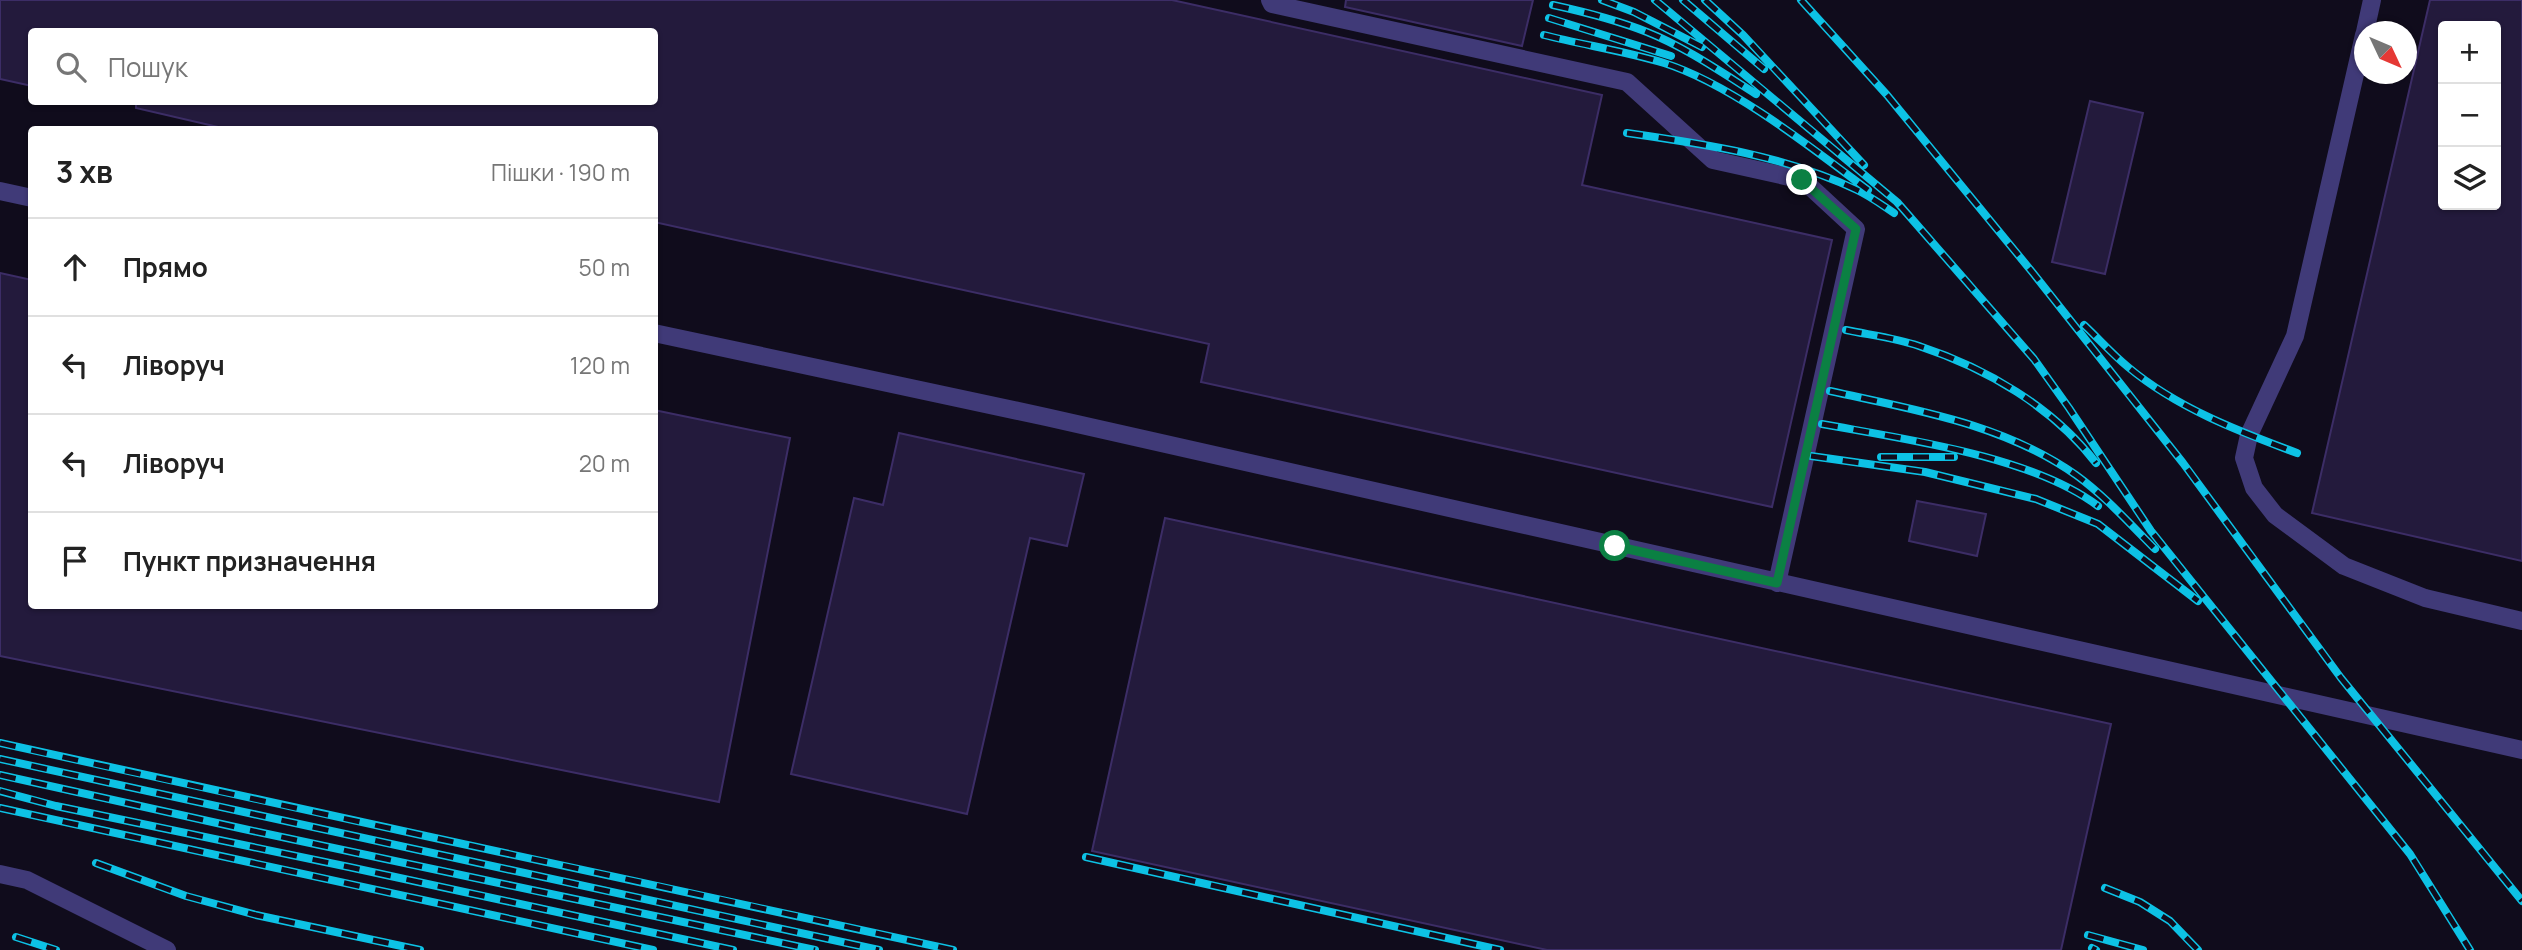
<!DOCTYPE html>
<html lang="uk">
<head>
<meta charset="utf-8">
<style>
	:root { --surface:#fff; --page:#f2f2f2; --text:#222; --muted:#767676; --line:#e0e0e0 }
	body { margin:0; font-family:Manrope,sans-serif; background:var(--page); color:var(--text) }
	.controls { position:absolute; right:21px; top:21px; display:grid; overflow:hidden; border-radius:7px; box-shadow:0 2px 5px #0004 }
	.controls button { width:63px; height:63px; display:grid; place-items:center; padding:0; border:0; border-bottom:2px solid var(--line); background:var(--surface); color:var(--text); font:35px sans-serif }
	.compass { position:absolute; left:2354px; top:21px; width:63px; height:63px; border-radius:50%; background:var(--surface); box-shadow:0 2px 5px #0004; rotate:134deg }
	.stop { position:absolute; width:21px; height:21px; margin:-16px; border:5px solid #0b8043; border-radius:50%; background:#fff }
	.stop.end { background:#0b8043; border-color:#fff; box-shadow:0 2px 7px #0008 }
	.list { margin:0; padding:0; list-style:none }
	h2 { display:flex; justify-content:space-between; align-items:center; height:91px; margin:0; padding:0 28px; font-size:30px }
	h2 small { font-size:23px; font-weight:400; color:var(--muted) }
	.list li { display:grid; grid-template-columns:46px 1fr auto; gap:21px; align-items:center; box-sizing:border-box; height:98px; padding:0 28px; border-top:2px solid var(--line) }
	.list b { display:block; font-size:26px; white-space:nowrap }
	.list em { font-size:23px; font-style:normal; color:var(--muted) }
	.icon { flex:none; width:38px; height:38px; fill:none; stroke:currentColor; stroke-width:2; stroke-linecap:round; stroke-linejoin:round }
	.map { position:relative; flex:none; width:2522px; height:950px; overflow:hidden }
	.search { position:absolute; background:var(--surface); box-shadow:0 2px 5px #0004; left:28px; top:28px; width:630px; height:77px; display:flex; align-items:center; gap:18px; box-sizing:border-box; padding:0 24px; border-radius:7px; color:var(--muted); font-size:26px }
	.panel { position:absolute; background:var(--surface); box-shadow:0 2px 5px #0004; left:28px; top:126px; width:630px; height:483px; border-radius:7px }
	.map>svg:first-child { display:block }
	.building { fill:#231a3c; stroke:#3c2d66; stroke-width:2; fill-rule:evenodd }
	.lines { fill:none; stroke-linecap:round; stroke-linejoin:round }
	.minor { stroke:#403a78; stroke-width:18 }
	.rail-casing { stroke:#0dc2e5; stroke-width:8 }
	.rail { stroke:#100c1c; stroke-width:5; stroke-dasharray:16; stroke-linecap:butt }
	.route { stroke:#0b8043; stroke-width:9 }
</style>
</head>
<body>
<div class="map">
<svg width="2522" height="950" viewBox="0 0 2522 950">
	<rect width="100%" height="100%" fill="#100c1c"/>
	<path class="building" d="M0,0H1172L1602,95L1582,185L1832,240L1772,507L1201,382L1209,344L654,222V130H231L136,108V102H654V32H32V86L0,79Z
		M1346,0H1533L1522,46L1345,7Z
		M2430,0H2522V561L2312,513ZM2443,26H2496V205H2443Z
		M2090,101L2143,113L2105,274L2052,262Z
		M0,273L32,280V606H654V410L790,438L719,802L0,656Z
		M899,433L1084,474L1067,546L1030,538L967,814L791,774L854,498L883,505Z
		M1917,501L1986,514L1977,556L1909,541Z
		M1165,518L2111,724L2061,950H1547L1092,851Z"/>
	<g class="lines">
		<path class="minor" d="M1270,0L1272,4L1627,82L1713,160L1803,180L1856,229L1777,583
			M2365,32L2372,0
			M2364,35L2295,336L2249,435L2244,458L2254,488L2275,515L2344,566L2425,598L2522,621
			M0,191L32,198
			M654,333L1046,417L2522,750
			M0,874L27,880L167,950"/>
		<g class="rail-casing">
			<path id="rail" d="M1602,0L1634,12L1702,47
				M1655,0L1897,202L2034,359L2069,408L2151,531L2410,854L2470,950
				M1683,0L1764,69
				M1705,0L1743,35L1864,165
				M1801,0L1887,95L2033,273L2183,463L2341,678L2522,901
				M1553,5C1585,12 1617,20 1647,32C1685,47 1721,72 1756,94
				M1549,18L1671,56
				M1544,35C1583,45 1625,51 1664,63C1731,84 1812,148 1868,190
				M1627,133C1705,144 1786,156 1857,190C1870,196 1882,205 1894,213
				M2084,325C2099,339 2112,354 2128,367C2177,408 2238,431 2297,453
				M1846,330C1870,335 1896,338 1919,346C1986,368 2053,407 2096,463
				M1830,391C1915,410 2004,424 2076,475C2105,496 2130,524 2155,549
				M1822,424C1904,439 2032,456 2098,506
				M1811,456L1925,472L2036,499L2098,524L2198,601
				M1881,457H1954
				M0,743C317,814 636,880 953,950
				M0,759L879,950
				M0,775L244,829L815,950
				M0,791L56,806L349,867L733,950
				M0,808L653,950
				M1086,857L1500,950
				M96,863L186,896L256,915L420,950
				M2105,888L2140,902L2170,921L2198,950
				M2088,935L2143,950
				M16,937L56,950
				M2092,948L2096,950"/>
		</g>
		<use href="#rail" class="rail"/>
	</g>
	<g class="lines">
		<path class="route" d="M1615,546L1777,583L1856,229L1802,180"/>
	</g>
</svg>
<div class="controls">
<button>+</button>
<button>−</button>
<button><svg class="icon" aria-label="layers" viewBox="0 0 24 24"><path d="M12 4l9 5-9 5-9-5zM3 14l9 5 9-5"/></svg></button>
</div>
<svg class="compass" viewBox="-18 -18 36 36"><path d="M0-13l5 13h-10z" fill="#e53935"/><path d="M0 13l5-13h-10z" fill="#767676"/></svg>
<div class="stop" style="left:1615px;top:546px"></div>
<div class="stop end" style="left:1802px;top:180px"></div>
<div class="search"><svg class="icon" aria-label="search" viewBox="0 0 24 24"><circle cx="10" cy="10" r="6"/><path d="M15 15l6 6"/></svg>Пошук</div>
<section class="panel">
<h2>3 хв<small>Пішки · 190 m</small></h2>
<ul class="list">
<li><svg class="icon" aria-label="ahead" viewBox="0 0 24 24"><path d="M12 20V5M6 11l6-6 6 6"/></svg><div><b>Прямо</b></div><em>50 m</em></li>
<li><svg class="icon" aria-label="left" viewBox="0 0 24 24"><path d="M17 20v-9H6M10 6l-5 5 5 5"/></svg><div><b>Ліворуч</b></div><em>120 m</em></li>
<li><svg class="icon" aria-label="left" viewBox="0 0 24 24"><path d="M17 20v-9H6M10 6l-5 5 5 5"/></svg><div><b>Ліворуч</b></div><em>20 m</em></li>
<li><svg class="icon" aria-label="arrive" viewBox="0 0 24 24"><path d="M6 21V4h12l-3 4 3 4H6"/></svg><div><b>Пункт призначення</b></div></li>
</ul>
</section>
</div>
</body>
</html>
